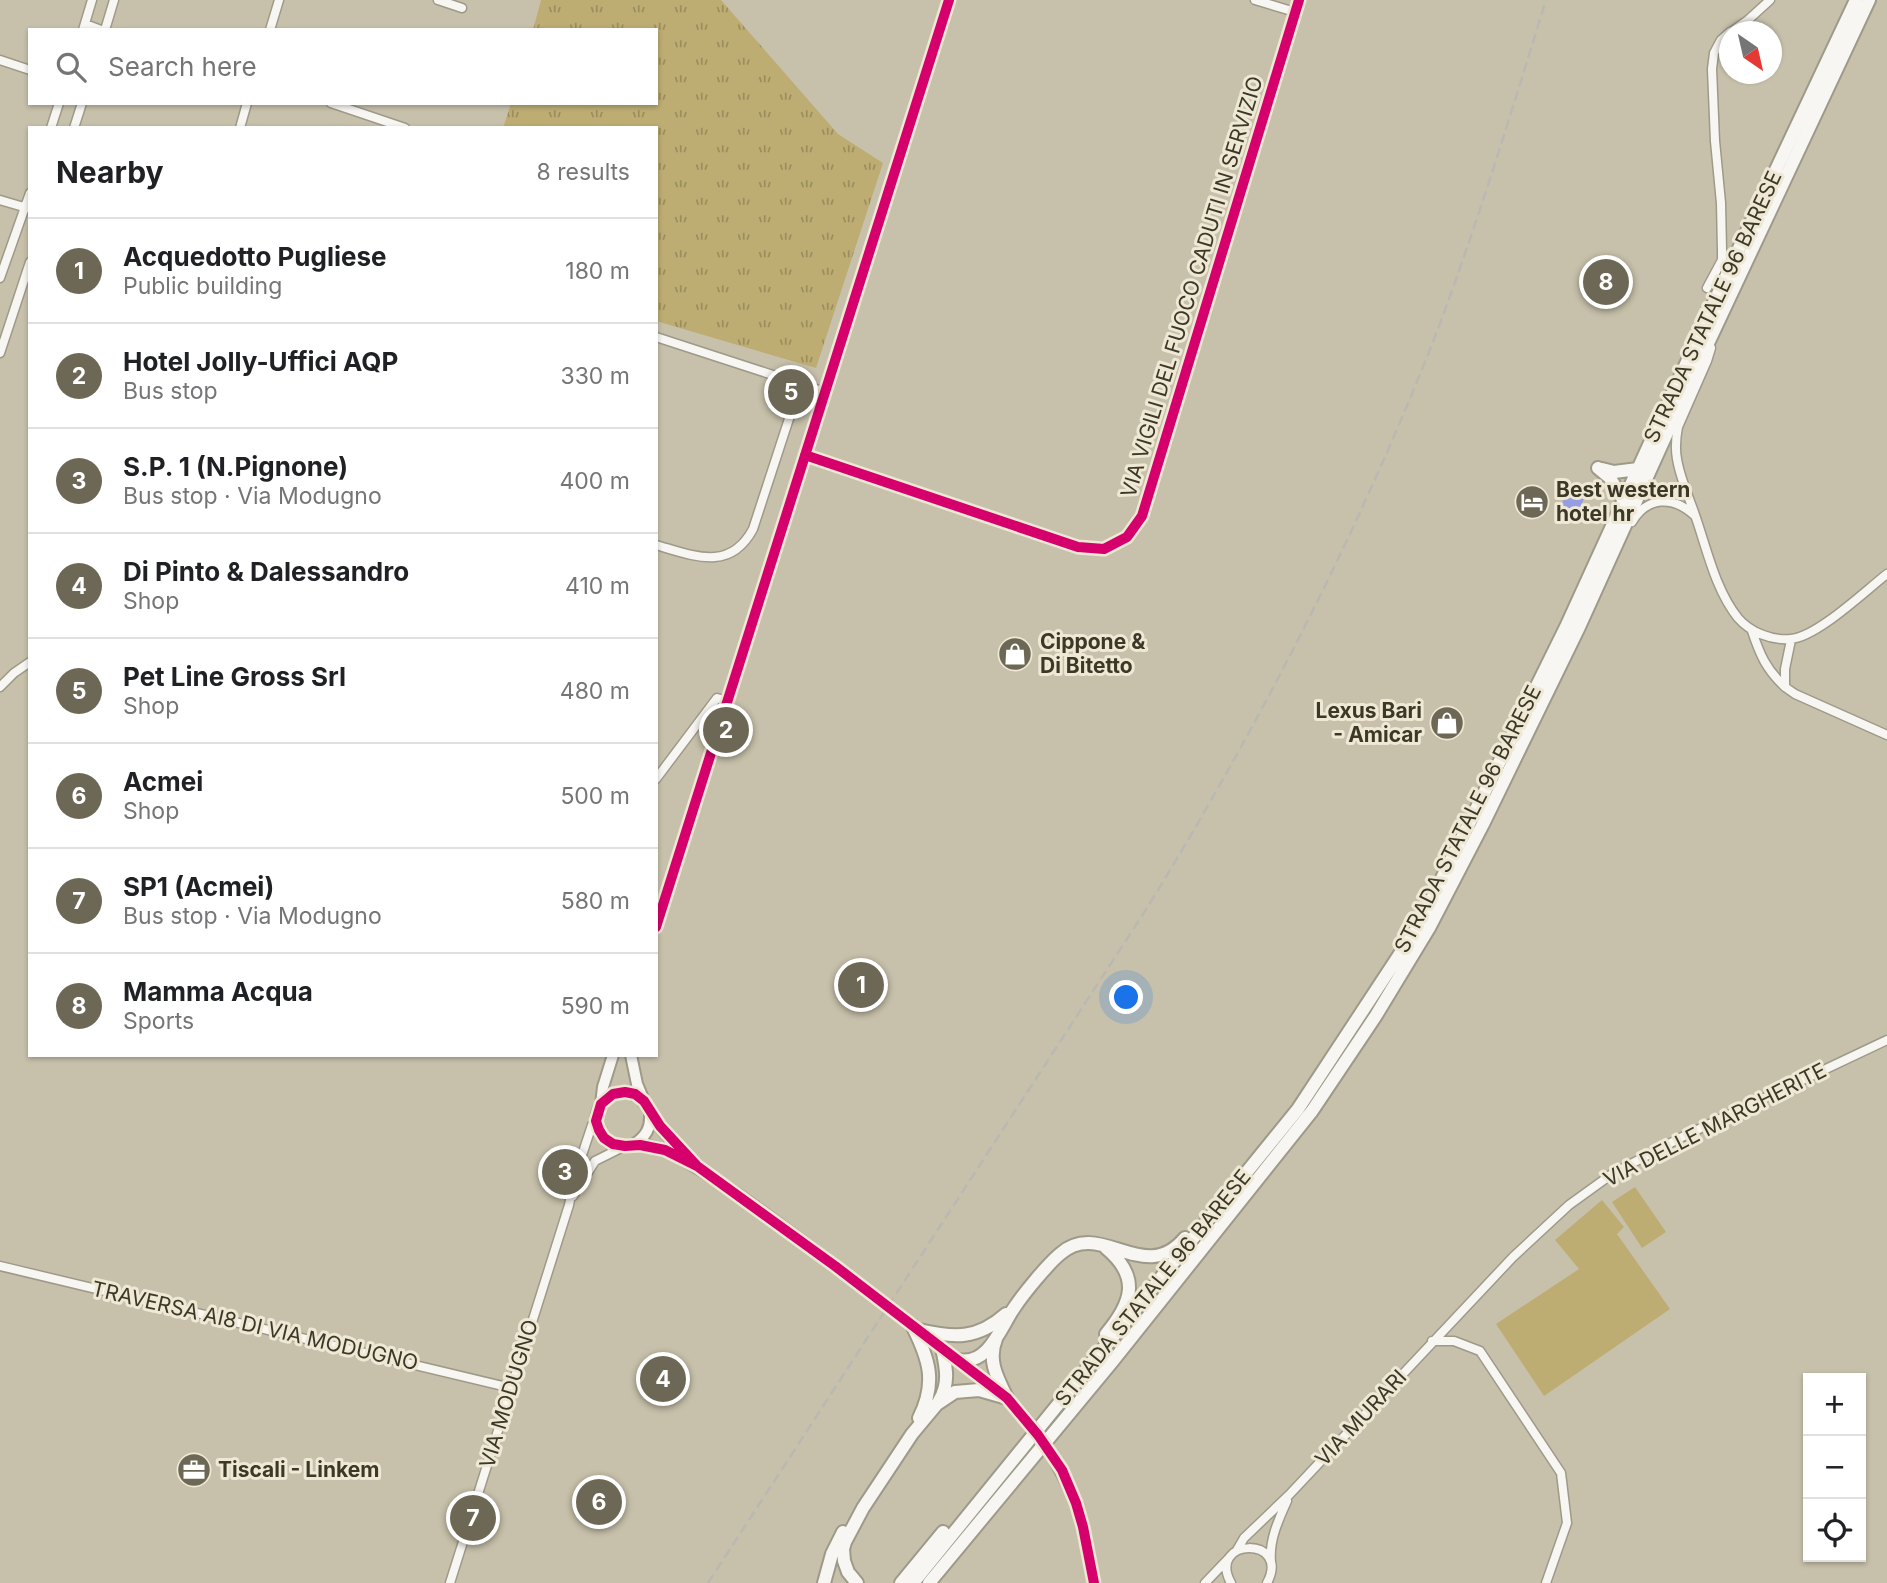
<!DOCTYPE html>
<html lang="en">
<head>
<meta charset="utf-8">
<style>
	:root { --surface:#fff; --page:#f6f6f6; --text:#202124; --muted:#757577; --line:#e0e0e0; --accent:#6d6856 }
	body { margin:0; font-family:Inter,sans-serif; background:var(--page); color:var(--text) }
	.controls { position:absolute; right:21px; bottom:21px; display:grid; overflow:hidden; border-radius:0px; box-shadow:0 2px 5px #0004 }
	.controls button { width:63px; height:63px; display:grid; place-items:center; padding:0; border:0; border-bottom:2px solid var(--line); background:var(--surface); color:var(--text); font:35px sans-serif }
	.compass { position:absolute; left:1719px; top:21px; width:63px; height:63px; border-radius:50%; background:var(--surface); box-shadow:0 2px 5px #0004; rotate:146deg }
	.you { position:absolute; left:1127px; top:998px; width:24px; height:24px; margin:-18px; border:5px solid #fff; border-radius:50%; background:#1a73e8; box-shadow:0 0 0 10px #1a73e833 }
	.badge { display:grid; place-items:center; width:46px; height:46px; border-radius:50%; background:var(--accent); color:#fff; font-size:23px; font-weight:700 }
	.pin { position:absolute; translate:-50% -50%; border:4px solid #fff; box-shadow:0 2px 7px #0006 }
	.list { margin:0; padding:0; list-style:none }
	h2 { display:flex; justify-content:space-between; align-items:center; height:91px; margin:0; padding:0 28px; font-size:30px }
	h2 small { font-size:23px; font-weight:400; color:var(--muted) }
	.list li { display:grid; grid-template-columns:46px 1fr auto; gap:21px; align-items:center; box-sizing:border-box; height:105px; padding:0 28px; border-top:2px solid var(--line) }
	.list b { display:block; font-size:26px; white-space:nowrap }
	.list p { margin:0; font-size:23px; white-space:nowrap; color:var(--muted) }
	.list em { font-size:23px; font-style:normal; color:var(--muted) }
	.icon { flex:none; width:38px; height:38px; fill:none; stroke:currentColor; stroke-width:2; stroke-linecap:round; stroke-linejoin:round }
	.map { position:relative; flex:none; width:1887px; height:1583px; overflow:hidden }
	.search { position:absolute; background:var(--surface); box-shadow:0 2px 5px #0004; left:28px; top:28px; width:630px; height:77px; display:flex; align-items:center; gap:18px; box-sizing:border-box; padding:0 24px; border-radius:0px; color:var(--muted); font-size:26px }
	.panel { position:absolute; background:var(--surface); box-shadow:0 2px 5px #0004; left:28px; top:126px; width:630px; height:931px; border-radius:0px }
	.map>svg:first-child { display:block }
	.grass { fill:url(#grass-tufts) }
	.green { fill:#bdad73 }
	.water { fill:url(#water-ripples) }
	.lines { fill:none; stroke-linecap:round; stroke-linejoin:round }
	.street-casing { stroke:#9e9a89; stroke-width:11 }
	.secondary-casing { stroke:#9e9a89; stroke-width:14 }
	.primary-casing { stroke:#9e9a89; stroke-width:16 }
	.street { stroke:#f7f6f2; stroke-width:8 }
	.secondary { stroke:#f7f6f2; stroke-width:10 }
	.primary { stroke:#f7f6f2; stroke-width:12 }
	.rail { stroke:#bab8b3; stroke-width:2.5; stroke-dasharray:10 5; stroke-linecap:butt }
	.secondary-bridge-casing { stroke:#9e9a89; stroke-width:14; stroke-linecap:butt }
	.secondary-bridge { stroke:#f7f6f2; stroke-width:10 }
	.cycleway-casing { stroke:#eee8d4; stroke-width:15 }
	.cycleway { stroke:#d6006c; stroke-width:10 }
	.labels { text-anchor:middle; stroke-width:6; stroke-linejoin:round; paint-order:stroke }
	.street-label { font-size:21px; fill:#3c3828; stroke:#eee8d4 }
	.poi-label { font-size:21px; font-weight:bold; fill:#3c3828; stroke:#eee8d4; text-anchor:start }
</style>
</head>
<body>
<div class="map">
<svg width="1887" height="1583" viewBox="0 0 1887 1583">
	<defs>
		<pattern id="grass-tufts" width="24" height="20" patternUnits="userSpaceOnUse" patternTransform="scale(1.75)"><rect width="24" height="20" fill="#bdad73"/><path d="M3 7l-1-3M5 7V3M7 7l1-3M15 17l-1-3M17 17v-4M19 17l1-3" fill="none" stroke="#9b8e5e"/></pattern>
		<pattern id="water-ripples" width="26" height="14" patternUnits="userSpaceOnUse" patternTransform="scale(1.75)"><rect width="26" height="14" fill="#959ee2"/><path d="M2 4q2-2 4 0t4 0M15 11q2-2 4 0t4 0" fill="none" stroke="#7b82b7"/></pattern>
	</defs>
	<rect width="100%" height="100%" fill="#c7c1ab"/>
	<path class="grass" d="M541,0H721L838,134L883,163L816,368L656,321V128H503L511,103H656V30H533Z"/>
	<path class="green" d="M1635,1187L1666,1232L1642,1248L1612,1202Z
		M1602,1200L1624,1227L1617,1234L1670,1309L1544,1396L1496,1324L1579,1269L1555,1240Z"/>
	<path class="water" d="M1571,484L1587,492L1573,524L1556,516Z"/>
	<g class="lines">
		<g class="street-casing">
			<path id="street" d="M438,0L462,8
				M1255,0L1295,12
				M85,24L101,30
				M83,30L92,0
				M105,30L114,0
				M270,30L279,0
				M1731,32L1748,20L1770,0
				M0,60L30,70
				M331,103L405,128
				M51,128L59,103
				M74,128L82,103
				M240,128L247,103
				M0,200L27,208
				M0,278L30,193
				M1707,288L1722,260V250L1721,203L1715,141L1712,69L1714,53L1721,40L1730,32
				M656,337L825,392
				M1711,348L1707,361L1678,427C1676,437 1675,448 1677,459C1680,478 1689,497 1695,515C1707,549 1715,589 1738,618C1750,632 1772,641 1791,639C1817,637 1865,591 1887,574
				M0,353L30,262
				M805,455L1078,547L1104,549L1127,537L1142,516L1299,0
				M1632,522C1647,496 1673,496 1694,515
				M656,545C694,556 730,572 753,529L800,385
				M1752,631C1760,655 1766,669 1785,687V669L1791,640
				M0,687L14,673L30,662
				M1785,687L1795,694L1887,735
				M656,779L717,698L728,701
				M573,1196L595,1161L625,1146
				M0,1266L511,1388
				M1432,1341H1454L1480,1351L1561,1473L1567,1523L1546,1583
				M1237,1550L1244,1538L1289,1495L1513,1257L1569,1205L1612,1174L1680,1138L1887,1040
				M1271,1562C1269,1540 1278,1521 1287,1501
				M450,1583L569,1205L574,1179L592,1125L596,1121
				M1205,1583L1228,1559
				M1231,1583C1206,1537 1292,1536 1267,1583"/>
		</g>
		<g class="secondary-casing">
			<path id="secondary" d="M656,927L949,0
				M631,1055L637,1084L644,1101
				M601,1104L603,1087L613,1055
				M633,1145C646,1137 651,1128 650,1113
				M697,1166C685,1153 671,1141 660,1127C653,1117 648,1104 638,1097C619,1083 592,1102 597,1125C600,1138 611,1146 624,1146C630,1146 635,1144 640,1145C651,1146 662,1148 671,1153C729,1184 782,1227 835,1266
				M920,1331L1005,1396
				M1076,1503L1083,1527L1094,1583"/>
		</g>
		<g class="primary-casing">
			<path id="primary" d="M1598,468L1610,478L1624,501
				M1602,469L1614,472L1638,469
				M1106,1248C1141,1277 1132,1303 1106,1334
				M912,1325C929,1359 937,1382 919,1418
				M919,1330C954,1338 977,1340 1006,1314
				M996,1339C987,1361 998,1379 1007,1398
				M959,1360C988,1366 1001,1327 1014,1308C1024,1293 1047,1265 1060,1254C1101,1218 1144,1287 1185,1238
				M939,1401C950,1383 946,1367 942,1348
				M824,1583L832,1554L843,1532
				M857,1583L848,1572L844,1561L843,1549L845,1542L863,1508L912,1434L937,1404L955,1392L979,1390L1007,1398
				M901,1583L943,1532
				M913,1583L1298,1109L1419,925L1566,627L1734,259L1856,0
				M929,1583L1112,1362L1312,1111L1375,1017L1429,928L1483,824L1579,627L1695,371L1869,0"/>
		</g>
		<use href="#street" class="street"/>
		<use href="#secondary" class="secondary"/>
		<use href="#primary" class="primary"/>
		<path class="rail" d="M708,1583L1147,908C1257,729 1353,543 1431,347C1475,233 1510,116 1546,0"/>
		<g class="secondary-bridge-casing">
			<path id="secondary-bridge" d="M835,1266L910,1323
				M1012,1404C1042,1435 1059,1465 1076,1503"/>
		</g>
		<use href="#secondary-bridge" class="secondary-bridge"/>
		<g class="cycleway-casing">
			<path id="cycleway" d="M805,455L1078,547L1104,549L1127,537L1142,516L1299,0
				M656,927L949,0
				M697,1166L660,1126L644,1101L635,1094L625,1092L613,1094L601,1104L596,1121L599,1130L604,1138L613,1144L625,1146L640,1145L665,1150L697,1166L835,1266L1007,1398L1038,1435L1062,1470L1076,1503L1083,1527L1094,1583"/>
		</g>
		<use href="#cycleway" class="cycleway"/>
	</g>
	<defs>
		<g id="hotel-disc" transform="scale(1.75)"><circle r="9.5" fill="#6d6856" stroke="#eee8d4"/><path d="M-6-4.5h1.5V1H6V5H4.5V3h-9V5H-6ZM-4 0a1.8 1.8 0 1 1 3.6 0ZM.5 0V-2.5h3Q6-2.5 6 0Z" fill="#fff"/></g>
		<g id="shop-disc" transform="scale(1.75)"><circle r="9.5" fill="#6d6856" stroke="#eee8d4"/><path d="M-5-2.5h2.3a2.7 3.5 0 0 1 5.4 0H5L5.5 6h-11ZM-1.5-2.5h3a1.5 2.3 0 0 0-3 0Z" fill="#fff"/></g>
		<g id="office-disc" transform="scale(1.75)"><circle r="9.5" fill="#6d6856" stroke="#eee8d4"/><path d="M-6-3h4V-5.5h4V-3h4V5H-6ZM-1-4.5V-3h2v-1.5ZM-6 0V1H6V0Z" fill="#fff"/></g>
	</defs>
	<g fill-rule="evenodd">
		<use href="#hotel-disc" x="1532" y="502"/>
		<use href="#shop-disc" x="1015" y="654"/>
		<use href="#shop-disc" x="1447" y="723"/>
		<use href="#office-disc" x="194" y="1470"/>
	</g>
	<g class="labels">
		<g class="street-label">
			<text transform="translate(1192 287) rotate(-73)" y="7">VIA VIGILI DEL FUOCO CADUTI IN SERVIZIO</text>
			<text transform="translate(1713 307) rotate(-65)" y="7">STRADA STATALE 96 BARESE</text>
			<text transform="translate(1468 819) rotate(-63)" y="7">STRADA STATALE 96 BARESE</text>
			<text transform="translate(1715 1125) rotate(-27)" y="7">VIA DELLE MARGHERITE</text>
			<text transform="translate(1153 1288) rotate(-51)" y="7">STRADA STATALE 96 BARESE</text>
			<text transform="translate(255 1326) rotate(13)" y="7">TRAVERSA AI8 DI VIA MODUGNO</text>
			<text transform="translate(509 1394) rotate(-73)" y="7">VIA MODUGNO</text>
			<text transform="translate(1361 1418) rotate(-47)" y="7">VIA MURARI</text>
		</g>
		<g class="poi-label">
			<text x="1556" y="497">Best western<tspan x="1556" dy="24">hotel hr</tspan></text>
			<text x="1040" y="649">Cippone &amp;<tspan x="1040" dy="24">Di Bitetto</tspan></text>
			<text x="1422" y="718" text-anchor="end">Lexus Bari<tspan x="1422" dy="24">- Amicar</tspan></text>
			<text x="218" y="1477">Tiscali - Linkem</text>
		</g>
	</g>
</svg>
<div class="controls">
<button>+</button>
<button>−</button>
<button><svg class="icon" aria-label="locate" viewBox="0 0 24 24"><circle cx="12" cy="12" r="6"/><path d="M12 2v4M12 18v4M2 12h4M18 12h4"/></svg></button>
</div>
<svg class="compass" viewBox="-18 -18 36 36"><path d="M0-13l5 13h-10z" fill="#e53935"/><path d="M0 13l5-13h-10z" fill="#757577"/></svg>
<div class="you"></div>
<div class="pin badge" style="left:861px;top:985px">1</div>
<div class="pin badge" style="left:726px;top:730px">2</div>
<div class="pin badge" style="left:565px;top:1172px">3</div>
<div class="pin badge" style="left:663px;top:1379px">4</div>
<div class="pin badge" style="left:791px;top:392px">5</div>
<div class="pin badge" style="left:599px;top:1502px">6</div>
<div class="pin badge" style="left:473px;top:1518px">7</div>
<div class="pin badge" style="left:1606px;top:282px">8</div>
<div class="search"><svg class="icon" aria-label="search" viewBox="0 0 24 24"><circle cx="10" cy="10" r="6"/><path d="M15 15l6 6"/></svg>Search here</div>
<section class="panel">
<h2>Nearby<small>8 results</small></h2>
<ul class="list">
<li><span class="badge">1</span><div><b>Acquedotto Pugliese</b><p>Public building</p></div><em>180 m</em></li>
<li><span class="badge">2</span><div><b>Hotel Jolly-Uffici AQP</b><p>Bus stop</p></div><em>330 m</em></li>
<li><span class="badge">3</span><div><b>S.P. 1 (N.Pignone)</b><p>Bus stop · Via Modugno</p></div><em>400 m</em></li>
<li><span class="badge">4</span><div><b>Di Pinto &amp; Dalessandro</b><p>Shop</p></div><em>410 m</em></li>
<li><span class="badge">5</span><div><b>Pet Line Gross Srl</b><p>Shop</p></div><em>480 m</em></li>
<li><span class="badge">6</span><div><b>Acmei</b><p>Shop</p></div><em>500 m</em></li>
<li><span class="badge">7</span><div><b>SP1 (Acmei)</b><p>Bus stop · Via Modugno</p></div><em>580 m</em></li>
<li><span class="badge">8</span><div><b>Mamma Acqua</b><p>Sports</p></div><em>590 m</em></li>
</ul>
</section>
</div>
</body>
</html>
